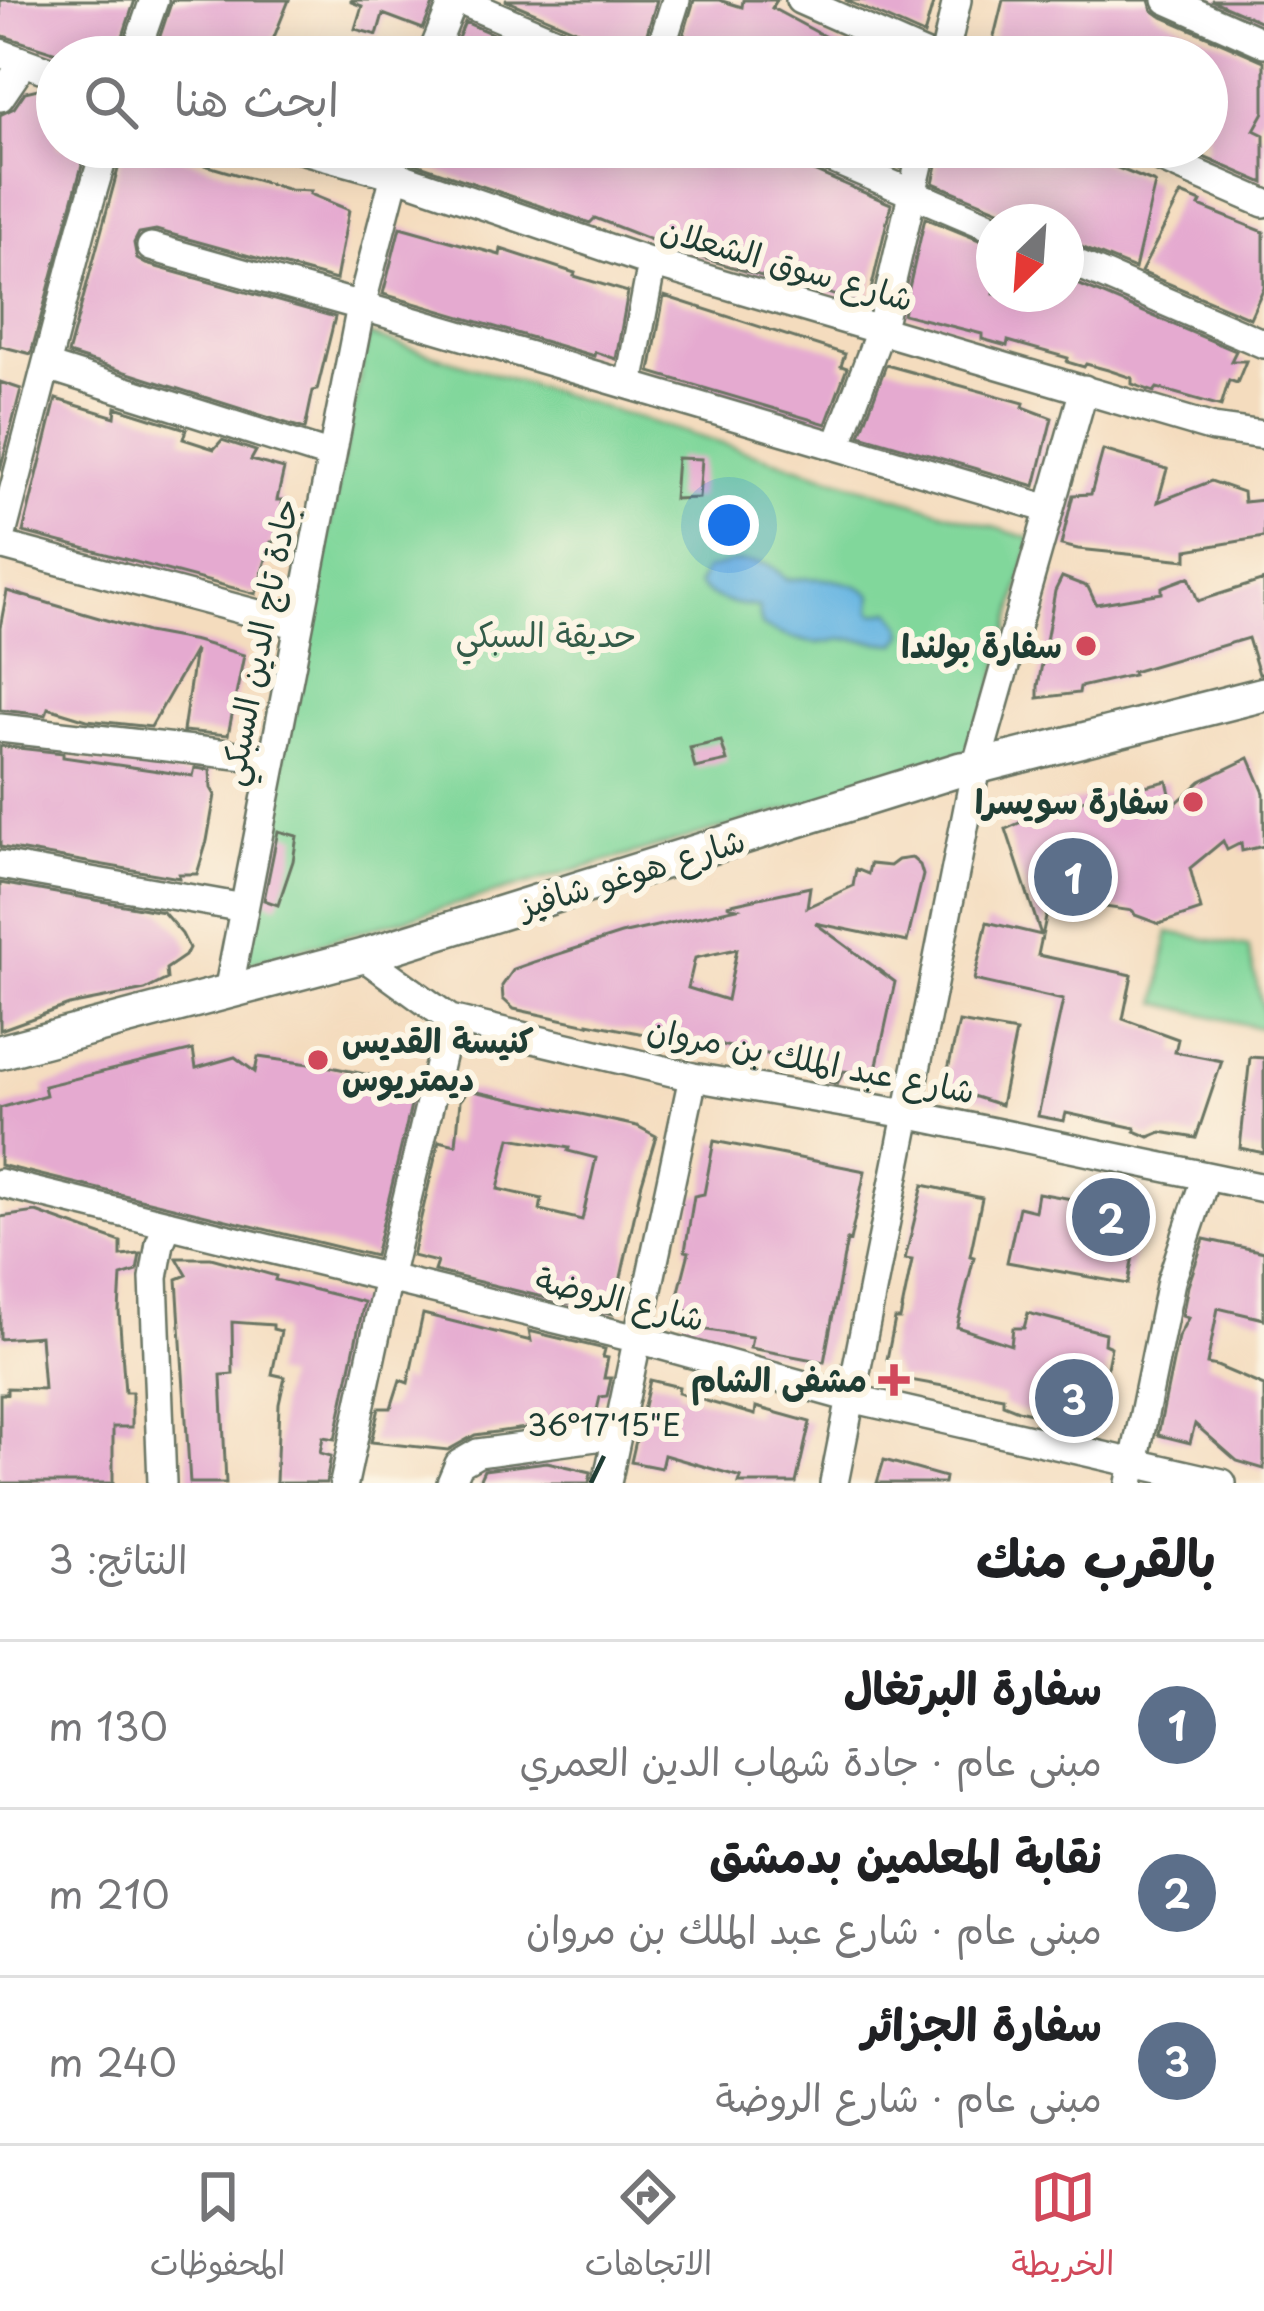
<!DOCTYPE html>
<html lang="ar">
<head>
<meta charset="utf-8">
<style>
	:root { --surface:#fff; --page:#f6f6f6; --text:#202124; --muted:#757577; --line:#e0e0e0; --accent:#d1495b }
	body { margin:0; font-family:"Playpen Sans","Playpen Sans Arabic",sans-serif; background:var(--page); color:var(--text); direction:rtl }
	.compass { position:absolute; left:976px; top:204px; width:108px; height:108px; border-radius:50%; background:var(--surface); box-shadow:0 6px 30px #0003; rotate:205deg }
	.you { position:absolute; left:729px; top:525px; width:42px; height:42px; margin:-30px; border:9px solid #fff; border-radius:50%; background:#1a73e8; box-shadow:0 0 0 18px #1a73e833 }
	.badge { display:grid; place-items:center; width:78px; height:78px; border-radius:50%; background:var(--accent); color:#fff; font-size:39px; font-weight:700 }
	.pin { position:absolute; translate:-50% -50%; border:6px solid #fff; box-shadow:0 3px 12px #0006 }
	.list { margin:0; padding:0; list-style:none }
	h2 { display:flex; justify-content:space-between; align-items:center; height:156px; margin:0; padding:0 48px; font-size:51px }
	h2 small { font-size:39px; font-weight:400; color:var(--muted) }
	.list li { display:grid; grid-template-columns:78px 1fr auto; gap:36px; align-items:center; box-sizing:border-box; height:168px; padding:0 48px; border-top:3px solid var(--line) }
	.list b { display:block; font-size:45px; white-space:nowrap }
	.list p { margin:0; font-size:39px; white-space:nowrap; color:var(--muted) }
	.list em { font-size:39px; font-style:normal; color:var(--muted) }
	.icon { flex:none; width:66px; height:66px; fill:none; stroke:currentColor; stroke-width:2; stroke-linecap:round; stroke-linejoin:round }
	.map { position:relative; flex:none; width:1264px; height:1483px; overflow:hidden; direction:ltr }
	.search { position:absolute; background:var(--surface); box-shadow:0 6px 30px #0003; left:36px; right:36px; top:36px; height:132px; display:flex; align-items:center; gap:30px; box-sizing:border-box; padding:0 42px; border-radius:66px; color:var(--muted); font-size:45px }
	.sheet { height:660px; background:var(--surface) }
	nav { display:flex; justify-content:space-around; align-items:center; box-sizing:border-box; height:168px; border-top:3px solid var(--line); background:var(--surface); font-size:33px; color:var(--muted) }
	nav a { display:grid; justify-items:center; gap:6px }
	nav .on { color:var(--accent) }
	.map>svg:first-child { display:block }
	.green { fill:#81d79b; stroke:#508a68; stroke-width:3 }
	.water { fill:#67b6e2; stroke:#437a8b; stroke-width:3 }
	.building { fill:#e5aad0; fill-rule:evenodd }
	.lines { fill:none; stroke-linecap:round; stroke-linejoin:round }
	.minor-casing { stroke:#6a7564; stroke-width:32 }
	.major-casing { stroke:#6a7564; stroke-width:38 }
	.minor { stroke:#fff; stroke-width:27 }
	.major { stroke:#fff; stroke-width:33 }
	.ticks { fill:none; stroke:#1f3d34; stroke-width:4.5 }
	.poi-dot { fill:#d1495b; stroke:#fcf5e5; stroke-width:4.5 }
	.labels { text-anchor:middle; stroke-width:12; stroke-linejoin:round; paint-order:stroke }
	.street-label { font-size:33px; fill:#1f3d34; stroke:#fcf5e5 }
	.park-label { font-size:33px; fill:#335c49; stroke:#fcf5e5 }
	.poi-label { font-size:33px; font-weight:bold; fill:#1f3d34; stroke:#fcf5e5; text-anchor:end }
	.ticks-label { font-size:30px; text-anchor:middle; fill:#1f3d34; stroke:#fcf5e5; stroke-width:12; stroke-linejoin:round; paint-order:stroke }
</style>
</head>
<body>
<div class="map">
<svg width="1264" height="1483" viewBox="0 0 1264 1483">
	<rect width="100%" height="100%" fill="#fcf5e5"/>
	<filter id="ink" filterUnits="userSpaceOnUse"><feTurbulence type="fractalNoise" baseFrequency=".00833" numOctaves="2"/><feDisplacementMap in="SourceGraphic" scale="24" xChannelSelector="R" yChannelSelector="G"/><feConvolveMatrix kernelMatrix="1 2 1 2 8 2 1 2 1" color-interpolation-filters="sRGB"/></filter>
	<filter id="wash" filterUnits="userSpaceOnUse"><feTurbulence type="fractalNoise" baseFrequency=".004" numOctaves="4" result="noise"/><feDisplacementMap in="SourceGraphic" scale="48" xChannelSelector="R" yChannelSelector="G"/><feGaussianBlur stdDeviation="2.7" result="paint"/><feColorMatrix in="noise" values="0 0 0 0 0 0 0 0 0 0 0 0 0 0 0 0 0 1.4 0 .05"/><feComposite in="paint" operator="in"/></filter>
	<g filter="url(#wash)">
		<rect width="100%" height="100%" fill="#f4dcbe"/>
		<path class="green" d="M368,335L1032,539L975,756L240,966Z
			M1168,932L1248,947L1264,1013V1029L1158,1003Z"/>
		<path class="water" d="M734,562C759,563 767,558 785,579C813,578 849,576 872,595L871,611L874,614L891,611L902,625L904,634L897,644C880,643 864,640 847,639C837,639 828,643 818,643C805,643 774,633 762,626L758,607C733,604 717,603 698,585L705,570Z"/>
		<g id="blocks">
			<path class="building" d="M0,0H135L116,57H69L0,35Z
				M172,0H289L266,57H182L158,51L156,57H153Z
				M351,0H435L423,29L383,14L377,35L355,29L362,6L351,2Z
				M505,0H657L640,57H610L607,47L599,40Z
				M694,0H719L742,7L743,0H777L772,8L863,57H677Z
				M845,0H934L924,35Z
				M1003,0H1149L1152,10L1160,16L1264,61V112L1254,130L1264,135V183L1201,156L1207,147V57H989Z
				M1211,0H1264V23Z
				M465,22L546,57H450Z
				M42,88L57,93V147H87L31,354L0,346V115L14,108L25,92Z
				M124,147H143L290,190L311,191L310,194L349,210L336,280L156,230L139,233L134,243L137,259L146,264L335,317L317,390L313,391L305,429L68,354Z
				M406,147H435L450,155L454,147H786L789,157L797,164L891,204L868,303L863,301L862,305L811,287L781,282L677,250L595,218L590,223L402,159Z
				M850,147H905L900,168Z
				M941,147H1088L1093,158L1155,183L1135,269L1066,241V222H1010L1001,211L933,183Z
				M1181,194L1201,202L1199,206L1264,232V287L1250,318L1141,272Z
				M925,218L994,246V294H1022L1045,301L1047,294H1066V279L1236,351L1231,361H1246L1237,383L1229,380L1221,406L1157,388L1154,392L1132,384V378L1108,370L1086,364L1084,367L1067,362L1068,358L1008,341L1007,346L982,339V334L903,314Z
				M400,227L500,255L501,249L575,273L574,276L628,292L616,359L595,352L594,356L383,294Z
				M664,296L845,354L841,366L847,368L826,424L650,372Z
				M886,365L1024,403L1023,407L1052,418L1035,486L860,435Z
				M0,382L21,389L0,471Z
				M56,399L115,417L116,407L186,429L183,439L214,449L222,440L256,451L251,460L284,469L277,500H283L274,542H271L256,594L23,532Z
				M1103,450L1167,469L1158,502L1211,481L1243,492L1244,502L1264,500V537L1187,550V560L1078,549L1061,545L1073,495L1091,494Z
				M677,458L702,459L699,498L674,499Z
				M1062,577L1088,587L1096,604L1162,593V587L1189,577L1198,601L1264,580V674H1259L1248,638L1132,672L1133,675L1080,687L1079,693L1038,698V686L1055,591Z
				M7,591L147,632L196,641L244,655L228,735L183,731L195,650L151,727L87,720L48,708L46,715L0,710V628Z
				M721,741L727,761L695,768L690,748Z
				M0,746L63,753V757L193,776L195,768L210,770L211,788L215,795L207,841L197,874H179V878L0,847Z
				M1249,758L1264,793V846L1242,851L1241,843L1227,850L1223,841L1190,868L1201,910L1159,924L1135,915L1133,911L1050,899L1038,955L1132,975L1123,1019L1178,1039L1175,1052L1222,1061L1196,1138L1161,1132L1149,1137L1135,1131V1128L1066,1113L1064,1121L1038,1116L1063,1000L974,980L987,922L1041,935L1006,829L1059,805L1167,781L1173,806L1201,781Z
				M278,831L297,836L293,861L278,905L264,900Z
				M912,858L920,865L923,875L907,942L815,923L895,982L875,1074L844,1071L837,1084L833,1083L820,1079L823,1065L685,1038V1042L588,1023V1025L514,1009L503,999L502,986L514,969L534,962L621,934L737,908L727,905L810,887L807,907L853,886L856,869L868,874L870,864L890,866L898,860ZM737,949L727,1000L688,988L695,958Z
				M0,883L163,912L182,934L189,948L185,956L166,969L167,979L145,990L69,1005L0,1030Z
				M959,1022L1016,1032L1001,1105L944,1087Z
				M193,1050L196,1068L235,1057L255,1072L258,1057L331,1067L416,1085L375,1256L0,1165V1108L46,1095L44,1086Z
				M1250,1057L1264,1058V1153L1240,1148Z
				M468,1090L637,1126L656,1136L641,1186L613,1314L434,1271L437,1262L412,1256L439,1141L456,1145L460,1101ZM510,1138L569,1148L568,1151L596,1158L582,1220L540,1210L542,1199L498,1189Z
				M714,1141L865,1171L850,1241L847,1240L824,1362L750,1348L752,1337L682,1326L687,1311L675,1307L689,1252L685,1251L694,1196L704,1194Z
				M923,1185L982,1198L970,1256L974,1257L957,1327L1011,1345L1013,1328H1024L1028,1313L1105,1333L1104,1344L1111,1347L1103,1388L1098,1387L1083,1417L1071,1422L1018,1410L1003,1404V1397L899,1378L887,1359L895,1319H900L912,1260L905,1259Z
				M1038,1193L1083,1201L1082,1210L1139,1221L1128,1284L1007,1262L1019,1207L1035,1211Z
				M36,1212L121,1242V1256L140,1254L137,1271L121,1276L119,1311L125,1392H132V1427H113V1483H0V1394H7V1388L44,1389L40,1336L0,1339V1217Z
				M1204,1239L1264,1252V1319L1218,1308L1207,1364L1217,1366L1264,1386V1469L1237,1461L1195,1424L1190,1443L1158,1435L1178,1337L1188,1318L1182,1316L1188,1286Z
				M177,1258H211L276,1276L275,1280L364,1302L335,1439L323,1437L320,1453L331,1456L326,1483H276L279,1404L285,1377L272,1374L281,1331L273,1329V1325L232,1322L233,1374L221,1375L226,1483H190L177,1279L187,1275Z
				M423,1314L531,1341L529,1331L605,1349L603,1357L608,1358L604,1378H611L607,1396L600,1397L595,1419L559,1424L539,1421L540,1426L475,1435L448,1450L371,1442L379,1408H391L400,1380L408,1383Z
				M650,1380L679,1387L678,1393L755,1415L756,1407L810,1422L796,1483H739L741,1477L664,1455L661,1468L631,1462Z
				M884,1460L945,1477L944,1483H877Z
				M547,1462L591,1472L589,1483H478L484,1470Z"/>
		</g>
	</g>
	<g filter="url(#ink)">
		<use href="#blocks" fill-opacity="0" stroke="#6a7564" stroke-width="3"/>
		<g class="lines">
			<g class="minor-casing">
				<path id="minor" d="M459,0L592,57
					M800,0L929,57
					M1167,0L1264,43
					M0,53L57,74
					M134,57L154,0
					M431,57L454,0
					M658,57L676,0
					M944,57L957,0
					M0,97L24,62
					M293,147L395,175L652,263L1213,428L1264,435
					M804,147L994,228
					M1135,147L1264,203
					M151,247L361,306L1049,509
					M1066,259L1264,344
					M47,366L332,456
					M629,385L652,263
					M837,446L881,328L923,147
					M0,542L82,228L106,147
					M0,545L299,625
					M0,728L273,759
					M0,865L244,908
					M363,956L450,1019L693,1077L907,1114L1264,1188
					M228,992L361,306L395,175
					M0,1183L638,1339L851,1398L1222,1483
					M162,1483L154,1278L160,1243L168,1224
					M344,1483L388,1278L450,1019
					M451,1483L459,1464L478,1453L618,1434
					M607,1483L693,1077
					M834,1483L976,767L1084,389
					M1130,1483L1171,1281L1206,1176"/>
			</g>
			<g class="major-casing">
				<path id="major" d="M0,1052L363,956L961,769L976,767L1264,694"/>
			</g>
			<use href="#minor" class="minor"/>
			<use href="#major" class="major"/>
		</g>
	</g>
	<path class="ticks" d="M591,1483L604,1456"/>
	<g class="poi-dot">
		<circle cx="1086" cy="646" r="12"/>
		<circle cx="1193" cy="802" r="12"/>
		<circle cx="318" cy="1060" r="12"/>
		<path d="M888 1362h12v12h12v12h-12v12h-12v-12h-12v-12h12z"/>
	</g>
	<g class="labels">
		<g class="street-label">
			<text transform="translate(787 264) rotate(16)" y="12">شارع سوق الشعلان</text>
			<text transform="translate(259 642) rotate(-79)" y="12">جادة تاج الدين السبكي</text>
			<text transform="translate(632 873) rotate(-17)" y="12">شارع هوغو شافيز</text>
			<text transform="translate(811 1060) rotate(11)" y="12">شارع عبد الملك بن مروان</text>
			<text transform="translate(620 1299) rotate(14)" y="12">شارع الروضة</text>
		</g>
		<g class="park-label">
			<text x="546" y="647">حديقة السبكي</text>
		</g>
		<g class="poi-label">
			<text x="1062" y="658">سفارة بولندا</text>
			<text x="1169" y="814">سفارة سويسرا</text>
			<text x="342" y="1053" text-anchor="start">كنيسة القديس<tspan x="342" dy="38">ديمتريوس</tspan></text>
			<text x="867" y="1392">مشفى الشام</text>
		</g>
	</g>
	<g class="ticks-label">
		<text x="604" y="1436">36°17'15"E</text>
	</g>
</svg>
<svg class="compass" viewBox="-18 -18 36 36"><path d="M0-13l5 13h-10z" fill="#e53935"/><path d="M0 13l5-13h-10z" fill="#757577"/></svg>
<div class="you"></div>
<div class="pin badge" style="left:1073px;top:877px;background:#5c6f8a">1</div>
<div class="pin badge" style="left:1111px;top:1217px;background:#5c6f8a">2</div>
<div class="pin badge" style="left:1074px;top:1398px;background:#5c6f8a">3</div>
<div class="search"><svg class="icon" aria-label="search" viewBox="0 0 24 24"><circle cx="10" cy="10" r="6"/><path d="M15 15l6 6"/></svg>ابحث هنا</div>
</div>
<section class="sheet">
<h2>بالقرب منك<small>النتائج: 3</small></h2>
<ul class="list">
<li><span class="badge" style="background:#5c6f8a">1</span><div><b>سفارة البرتغال</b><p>مبنى عام · جادة شهاب الدين العمري</p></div><em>130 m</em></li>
<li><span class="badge" style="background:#5c6f8a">2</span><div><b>نقابة المعلمين بدمشق</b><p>مبنى عام · شارع عبد الملك بن مروان</p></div><em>210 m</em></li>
<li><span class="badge" style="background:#5c6f8a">3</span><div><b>سفارة الجزائر</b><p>مبنى عام · شارع الروضة</p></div><em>240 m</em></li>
</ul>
</section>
<nav>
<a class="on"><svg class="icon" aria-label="map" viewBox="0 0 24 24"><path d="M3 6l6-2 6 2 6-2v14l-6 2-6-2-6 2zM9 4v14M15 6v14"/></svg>الخريطة</a>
<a><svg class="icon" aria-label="directions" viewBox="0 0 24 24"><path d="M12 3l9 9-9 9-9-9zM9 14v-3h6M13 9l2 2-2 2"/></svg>الاتجاهات</a>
<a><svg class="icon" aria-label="saved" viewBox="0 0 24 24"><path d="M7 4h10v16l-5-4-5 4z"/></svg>المحفوظات</a>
</nav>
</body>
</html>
